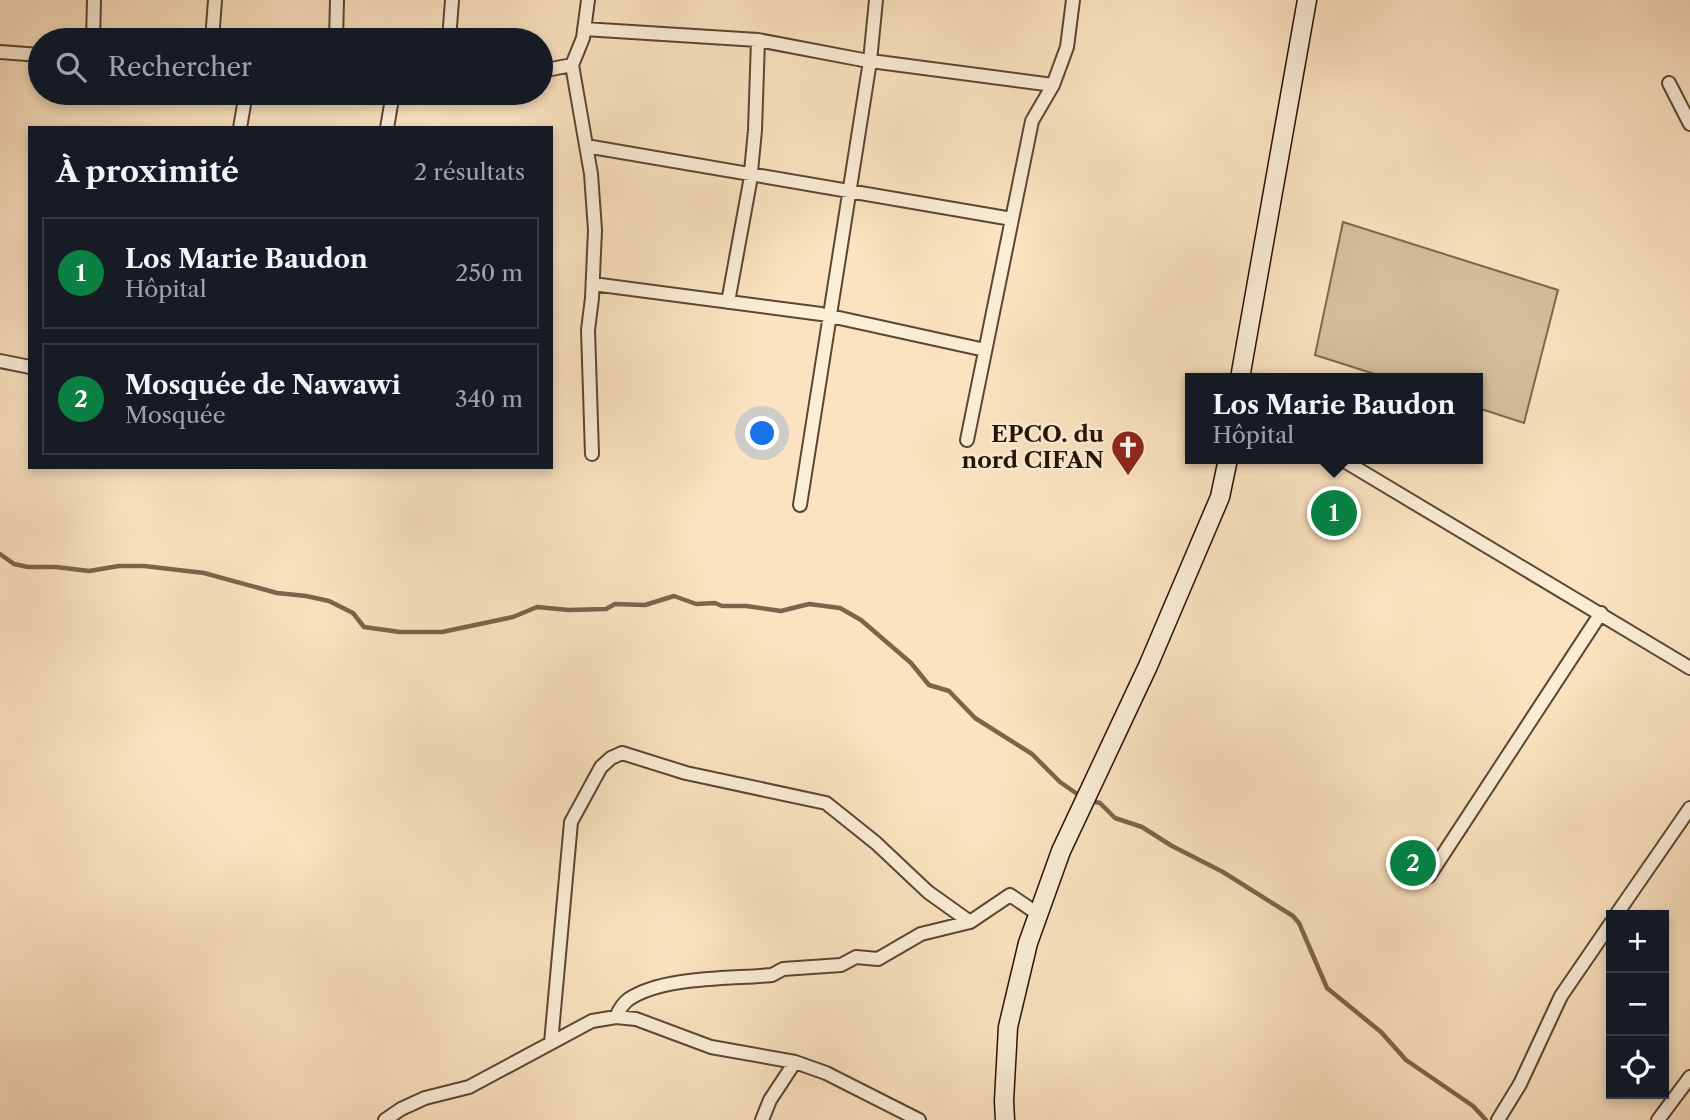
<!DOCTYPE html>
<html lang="fr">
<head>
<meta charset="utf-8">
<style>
	:root { --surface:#171b24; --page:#20242c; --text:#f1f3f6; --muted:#9ea1a6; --line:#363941; --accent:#0b8043 }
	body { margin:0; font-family:"Libre Caslon Text",serif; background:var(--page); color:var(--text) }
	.controls { position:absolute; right:21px; bottom:21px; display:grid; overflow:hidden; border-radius:0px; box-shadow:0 4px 10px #0003 }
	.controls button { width:63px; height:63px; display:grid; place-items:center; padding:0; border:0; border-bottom:2px solid var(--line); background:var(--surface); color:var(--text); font:35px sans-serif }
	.you { position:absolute; left:763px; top:434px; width:24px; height:24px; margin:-18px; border:5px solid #fff; border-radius:50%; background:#1a73e8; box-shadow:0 0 0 10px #1a73e833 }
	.badge { display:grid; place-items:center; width:46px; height:46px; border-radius:50%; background:var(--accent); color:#fff; font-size:23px; font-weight:700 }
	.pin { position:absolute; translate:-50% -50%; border:4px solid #fff; box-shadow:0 2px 7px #0006 }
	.popup { position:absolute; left:1185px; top:373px; width:298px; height:91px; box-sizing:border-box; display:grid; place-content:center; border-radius:0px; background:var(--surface); filter:drop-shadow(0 2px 5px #0005); font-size:23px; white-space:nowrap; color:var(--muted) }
	.popup b { font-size:26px; color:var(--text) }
	.popup::after { content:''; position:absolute; left:50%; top:100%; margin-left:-14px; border:14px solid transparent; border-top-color:var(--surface) }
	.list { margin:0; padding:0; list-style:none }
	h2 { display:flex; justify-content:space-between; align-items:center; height:91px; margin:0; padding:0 28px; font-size:30px }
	h2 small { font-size:23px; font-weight:400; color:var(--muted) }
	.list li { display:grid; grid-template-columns:46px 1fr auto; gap:21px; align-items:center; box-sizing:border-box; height:112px; margin:0 14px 14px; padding:0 14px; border:2px solid var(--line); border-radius:0px }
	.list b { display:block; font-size:26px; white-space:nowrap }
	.list p { margin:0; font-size:23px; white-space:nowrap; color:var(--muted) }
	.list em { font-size:23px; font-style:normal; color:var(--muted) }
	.icon { flex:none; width:38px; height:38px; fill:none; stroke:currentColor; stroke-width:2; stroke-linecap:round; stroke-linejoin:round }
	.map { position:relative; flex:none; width:1690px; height:1120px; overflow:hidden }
	.search { position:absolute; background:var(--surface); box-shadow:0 4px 10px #0003; left:28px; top:28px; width:525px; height:77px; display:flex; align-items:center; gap:18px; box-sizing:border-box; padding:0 24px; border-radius:38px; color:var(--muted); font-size:26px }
	.panel { position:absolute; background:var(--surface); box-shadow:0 4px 10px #0003; left:28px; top:126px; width:525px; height:343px; border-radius:0px }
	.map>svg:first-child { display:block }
	.green { fill:#d7bfa0; stroke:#7e6850; stroke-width:2 }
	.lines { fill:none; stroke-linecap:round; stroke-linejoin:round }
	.stream { stroke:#7b644c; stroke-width:4.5 }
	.street-casing { stroke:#5b4630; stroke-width:16 }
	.secondary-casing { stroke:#261100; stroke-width:21 }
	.street { stroke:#fcedd7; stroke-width:12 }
	.secondary { stroke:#fcedd7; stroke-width:18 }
	.labels { text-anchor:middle; stroke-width:5; stroke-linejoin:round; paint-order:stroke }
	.poi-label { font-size:23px; font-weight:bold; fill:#261100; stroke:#fcedd7; text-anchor:end }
</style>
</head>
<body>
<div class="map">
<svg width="1690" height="1120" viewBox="0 0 1690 1120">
	<rect width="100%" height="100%" fill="#fbe3c1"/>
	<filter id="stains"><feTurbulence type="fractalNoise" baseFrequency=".00286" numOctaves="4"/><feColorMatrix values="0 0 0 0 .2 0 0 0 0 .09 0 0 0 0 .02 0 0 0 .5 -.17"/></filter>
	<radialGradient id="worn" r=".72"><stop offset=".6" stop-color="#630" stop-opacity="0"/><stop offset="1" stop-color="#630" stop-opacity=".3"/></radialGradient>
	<path class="green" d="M1343,222L1558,290L1524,423L1478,408V378H1387L1315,355Z"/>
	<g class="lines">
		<path class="stream" d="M0,554L14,564L28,567H56L89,571L119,566H144L204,573L277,593L306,596L329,601L353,613L364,627L400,632H442L513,617L537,607L569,610L606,609L615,604L645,605L674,596L696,604L715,603L722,606H746L781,611L809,604L840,608L861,620L911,663L929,685L949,691L975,718L1032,754L1060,782L1083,798
			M1091,801L1100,803L1115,818L1142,827L1172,846L1223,872L1293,916L1299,923L1327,988L1381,1032L1406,1060L1473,1106L1486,1120"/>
		<g class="street-casing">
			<path id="street" d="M588,0L583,38L572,65L591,174L595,230L592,298L588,330L592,454
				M584,29L758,40L863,60L1053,85
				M93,40L94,0
				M212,40L215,0
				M336,40L337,0
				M449,40L452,0
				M0,52L40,55
				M541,71L572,65
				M1669,83L1690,124
				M240,128L246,93
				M387,128L393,93
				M586,146L1012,219
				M593,284L821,314L985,350
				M728,302L750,182L755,130L758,40
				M0,361L30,367
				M967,440L1032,121L1053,85L1067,47L1073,0
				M1341,459L1690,668
				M800,505L870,61L876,0
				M1429,876L1601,613
				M1616,915L1690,808
				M616,1017C619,1010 622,1004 629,999C664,976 731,979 772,975L783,969L841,965L856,957L878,959L921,934L970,922
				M551,1043L571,822L601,767L611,758L622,753L686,773L826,803L876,843L928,892L970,922L1010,895L1038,914
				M385,1120L401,1109L425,1098L469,1087L592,1021L616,1017L636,1019L711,1047L795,1062L826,1073L919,1120
				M762,1120L770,1100L795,1062
				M1498,1120L1520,1084L1561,996L1611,923
				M1658,1120L1690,1077"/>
		</g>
		<g class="secondary-casing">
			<path id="secondary" d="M1240,378L1307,0
				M1005,1120L1004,1101L1008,1027L1028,943L1061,851L1148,666L1220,497L1228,459"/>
		</g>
		<use href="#street" class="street"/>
		<use href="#secondary" class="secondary"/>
	</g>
	<defs>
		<g id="church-pin" transform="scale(1.75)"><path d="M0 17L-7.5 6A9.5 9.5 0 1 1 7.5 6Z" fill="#8f2418" stroke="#fcedd7"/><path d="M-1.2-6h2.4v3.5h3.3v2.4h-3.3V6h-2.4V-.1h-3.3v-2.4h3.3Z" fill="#fff"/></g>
	</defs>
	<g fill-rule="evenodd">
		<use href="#church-pin" x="1128" y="447"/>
	</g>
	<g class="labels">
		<g class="poi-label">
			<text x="1104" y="442">EPCO. du<tspan x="1104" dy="26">nord CIFAN</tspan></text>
		</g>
	</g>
	<rect width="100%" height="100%" filter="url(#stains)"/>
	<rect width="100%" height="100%" fill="url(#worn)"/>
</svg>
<div class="controls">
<button>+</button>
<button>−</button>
<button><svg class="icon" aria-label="locate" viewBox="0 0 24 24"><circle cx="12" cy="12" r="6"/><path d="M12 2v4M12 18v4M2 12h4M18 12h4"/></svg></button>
</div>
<div class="you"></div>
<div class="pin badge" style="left:1334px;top:513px">1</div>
<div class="popup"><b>Los Marie Baudon</b>Hôpital</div>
<div class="pin badge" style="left:1413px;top:863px">2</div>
<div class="search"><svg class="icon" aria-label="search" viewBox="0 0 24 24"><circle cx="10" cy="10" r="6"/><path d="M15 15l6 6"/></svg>Rechercher</div>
<section class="panel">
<h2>À proximité<small>2 résultats</small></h2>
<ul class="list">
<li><span class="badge">1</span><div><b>Los Marie Baudon</b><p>Hôpital</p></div><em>250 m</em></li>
<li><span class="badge">2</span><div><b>Mosquée de Nawawi</b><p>Mosquée</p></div><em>340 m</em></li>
</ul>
</section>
</div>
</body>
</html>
